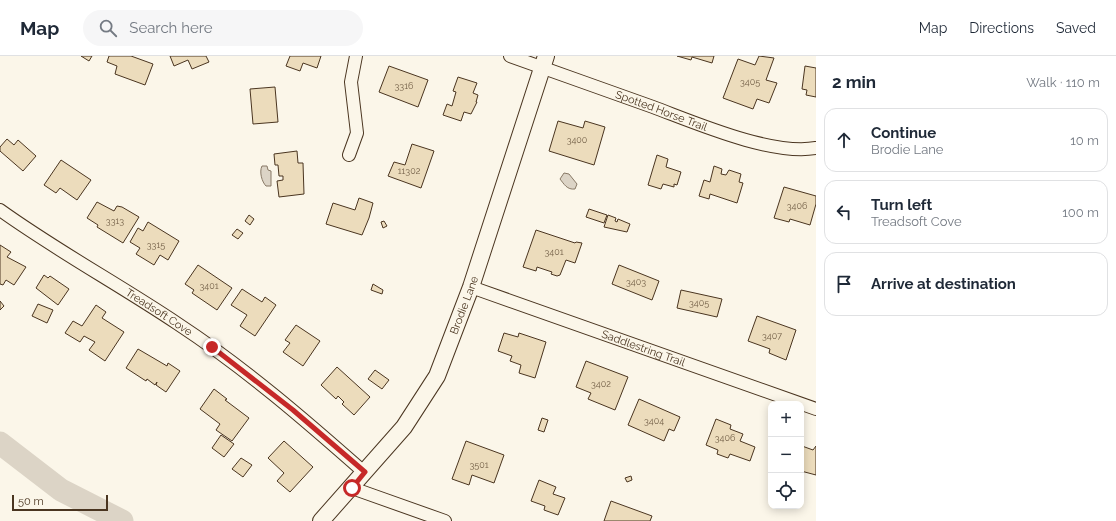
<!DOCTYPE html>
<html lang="en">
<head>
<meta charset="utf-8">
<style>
	:root { --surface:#fff; --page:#f6f6f7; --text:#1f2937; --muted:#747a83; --line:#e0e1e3 }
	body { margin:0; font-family:Raleway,sans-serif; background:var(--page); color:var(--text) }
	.controls { position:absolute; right:12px; bottom:12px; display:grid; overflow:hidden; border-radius:8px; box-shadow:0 2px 10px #0003 }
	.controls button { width:36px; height:36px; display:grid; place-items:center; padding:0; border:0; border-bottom:1px solid var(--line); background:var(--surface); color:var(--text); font:20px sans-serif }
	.scale { position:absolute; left:12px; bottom:10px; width:96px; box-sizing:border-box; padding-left:4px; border:2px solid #4a3520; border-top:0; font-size:11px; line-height:14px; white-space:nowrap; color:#4a3520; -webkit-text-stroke:3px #fbf6e9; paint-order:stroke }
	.stop { position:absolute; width:12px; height:12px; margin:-9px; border:3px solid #c62828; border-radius:50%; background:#fff }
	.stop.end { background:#c62828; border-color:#fff; box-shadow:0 1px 4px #0008 }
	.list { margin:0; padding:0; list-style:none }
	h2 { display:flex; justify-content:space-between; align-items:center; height:52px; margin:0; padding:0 16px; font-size:17px }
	h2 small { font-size:13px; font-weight:400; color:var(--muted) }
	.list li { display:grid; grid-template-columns:26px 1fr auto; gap:12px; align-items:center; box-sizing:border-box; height:64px; margin:0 8px 8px; padding:0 8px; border:1px solid var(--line); border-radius:12px }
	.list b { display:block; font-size:15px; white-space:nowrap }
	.list p { margin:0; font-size:13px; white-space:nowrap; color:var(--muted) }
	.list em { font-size:13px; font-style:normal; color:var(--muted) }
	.icon { flex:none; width:22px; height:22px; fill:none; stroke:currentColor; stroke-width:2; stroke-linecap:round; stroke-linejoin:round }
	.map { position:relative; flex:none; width:816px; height:465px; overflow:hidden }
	header { display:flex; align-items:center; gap:24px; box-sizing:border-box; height:56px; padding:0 20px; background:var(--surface); border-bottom:1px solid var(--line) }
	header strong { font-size:19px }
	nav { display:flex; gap:22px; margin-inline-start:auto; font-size:14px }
	.search { width:280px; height:36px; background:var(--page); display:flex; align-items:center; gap:10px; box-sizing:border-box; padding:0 14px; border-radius:22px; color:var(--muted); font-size:15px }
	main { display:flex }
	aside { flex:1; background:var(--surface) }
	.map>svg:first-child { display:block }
	.water { fill:#dcd4c6; stroke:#887966 }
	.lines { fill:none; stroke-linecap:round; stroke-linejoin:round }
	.river { stroke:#dcd4c6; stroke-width:23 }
	.building { fill:#ecdcbc; stroke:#4a3520 }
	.minor-casing { stroke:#4a3520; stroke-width:14 }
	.secondary-casing { stroke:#4a3520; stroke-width:18 }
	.minor { stroke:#fbf6e9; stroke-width:12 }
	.secondary { stroke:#fbf6e9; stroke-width:16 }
	.route { stroke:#c62828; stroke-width:5 }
	.labels { text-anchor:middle; stroke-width:3; stroke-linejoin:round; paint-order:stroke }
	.number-label { font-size:9px; fill:#725f47 }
	.street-label { font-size:11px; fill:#4a3520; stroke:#fbf6e9 }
</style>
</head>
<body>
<header>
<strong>Map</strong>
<div class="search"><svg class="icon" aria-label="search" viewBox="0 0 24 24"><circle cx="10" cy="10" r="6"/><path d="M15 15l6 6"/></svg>Search here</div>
<nav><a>Map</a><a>Directions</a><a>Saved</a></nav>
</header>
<main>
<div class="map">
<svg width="816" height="465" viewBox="0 0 816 465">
	<rect width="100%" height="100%" fill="#fbf6e9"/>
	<path class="water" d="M262,110H267L268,114L271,115V130H266C262,126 259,116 262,110Z
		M564,117L569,118L577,128L575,133C567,134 564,128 560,123Z"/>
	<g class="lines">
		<path class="river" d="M0,387L61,434L122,465"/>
	</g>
	<path class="building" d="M81,0H92L89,5Z
		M109,0H131L153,8L145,29L115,18L117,10L107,6Z
		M170,0H206L209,6L192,13L188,4L174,10Z
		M290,0H321L317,12L303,7L300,15L286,10Z
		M677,0H714L712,7L692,1L691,4Z
		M759,0L774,2L766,24L777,27L769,47L757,43L753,53L723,42L738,3L755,9Z
		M389,10L428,24L418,51L379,36Z
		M805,10L816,12V41L806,39L807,34L802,33Z
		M458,21L477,27L473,37L478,39L476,46H477L471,58L464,56L461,65L443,59L447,48L452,50L456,36L453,35Z
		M275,31L278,66L253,68L250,33Z
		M558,65L583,72L585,65L605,71L594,109L549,95Z
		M7,83L14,89L18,84L36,100L23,115L0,95V91Z
		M412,88L434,95L421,132L388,120L394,106L405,109Z
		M297,95L298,107H303L304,138L279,141L277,125L283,124V120H279L278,109H275L274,98Z
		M657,99L668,103L666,111L681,116L677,129L674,128V131L663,128L661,133L648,129Z
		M61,104L91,124L77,144L60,132L56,137L44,129Z
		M714,110L722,113L721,118L726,119L729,114L741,118L739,126L743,127L737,147L710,138L709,143L699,140L704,124L710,126Z
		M784,131L816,140V148L810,169L790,163L789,166L774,162Z
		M359,142L373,147L369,162L362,179L326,168L333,147L355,154Z
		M97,146L114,155L117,150L122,151L139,161L123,187L97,171L98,169L87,162Z
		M589,153L607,159L604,167L586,161Z
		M249,159L254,163L250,169L245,165Z
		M608,159L616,162L615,165L617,166L618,163L630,168L627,176L604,171Z
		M384,165L387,170L383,172L381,166Z
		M148,166L179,185L168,204L160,199L154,209L136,198L140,192L130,186L138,172L143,175Z
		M237,173L243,177L238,183L232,179Z
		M536,174L575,187L576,186L582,187L575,207L566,204L560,219L557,220L551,218L552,216L537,211L536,215L523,211Z
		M0,189L11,196L7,201L26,211L14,229L6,224L3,229L0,228Z
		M198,209L232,232L217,254L192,237L194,234L185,228Z
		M619,209L659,225L652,244L612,228Z
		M44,219L48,222L50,220L69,233L58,249L36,232Z
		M373,228L383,234L382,238L371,234Z
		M242,233L262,246L265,241L276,249L255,280L240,270L247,259L231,249Z
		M681,234L722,243L717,261L677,252Z
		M0,245L4,250L0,254Z
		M38,248L53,254L47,267L32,260Z
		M96,249L106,256L102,262L124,276L105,305L89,294L95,286L84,280L80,286L65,277L73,265L82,270Z
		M757,260L796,274L786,304L769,297L770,293L748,285Z
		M296,269L320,285L303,310L283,296L290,287L285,284Z
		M504,277L518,281L519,277L546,286L535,322L519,317L521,309L510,305L512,300L498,295Z
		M138,293L167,310L168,307L180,315L166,336L156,329L157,326L155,329L147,323L146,325L126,312Z
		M586,305L628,321L615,354L588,343L591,337L576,331Z
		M337,311L370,341L354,359L342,348L344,346L338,340L336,343L321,329Z
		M375,314L389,324L382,333L368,323Z
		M214,333L227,343L225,344L249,362L232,385L216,374L220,368L200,353Z
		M639,343L680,361L674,375L669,373L664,385L628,369Z
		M542,362L548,364L544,376L538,374Z
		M716,363L731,369L730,373L743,378L740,385L755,391L750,405L730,398L728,402L717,398L718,394L706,389Z
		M221,379L234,388L224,401L212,392Z
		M284,385L313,411L290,436L277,425L284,417L268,402Z
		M466,385L504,399L494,427L472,419L469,429L452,423Z
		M802,390L813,394L816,390V419L801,415Z
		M241,402L252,409L243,421L232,413Z
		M631,420L632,424L627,426L625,422Z
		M539,424L556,431L553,438L565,442L558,459L544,454L545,450L531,445Z
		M611,445L652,460L650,465H604Z"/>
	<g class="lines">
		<g class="minor-casing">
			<g id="minor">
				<path id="s1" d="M510,0C558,17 605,34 653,51C696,67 772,100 816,92"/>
				<path d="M349,99L357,77L351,26L356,0"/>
				<path id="s2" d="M0,154C57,195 120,229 178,268C245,312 305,364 365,417"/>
				<path id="s3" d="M471,231L816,353"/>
				<path d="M352,432L445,465"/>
			</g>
		</g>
		<g class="secondary-casing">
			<g id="secondary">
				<path id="s4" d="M321,465L404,371L437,320L471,231L546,0"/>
			</g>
		</g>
		<use href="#minor" class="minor"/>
		<use href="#secondary" class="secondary"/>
	</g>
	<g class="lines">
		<path class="route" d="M212,291L293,354L365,416L352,432"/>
	</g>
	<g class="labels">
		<g class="number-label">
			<text x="750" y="29">3405</text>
			<text x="404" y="33">3316</text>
			<text x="577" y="87">3400</text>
			<text x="409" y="118">11302</text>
			<text x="797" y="153">3406</text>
			<text x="115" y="168">3313</text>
			<text x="156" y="192">3315</text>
			<text x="554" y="199">3401</text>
			<text x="636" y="229">3403</text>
			<text x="209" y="233">3401</text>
			<text x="699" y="250">3405</text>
			<text x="772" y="283">3407</text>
			<text x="601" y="331">3402</text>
			<text x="654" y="368">3404</text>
			<text x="725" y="385">3406</text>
			<text x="479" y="412">3501</text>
		</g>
		<g class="street-label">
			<text dy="4" stroke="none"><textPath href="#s1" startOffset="161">Spotted Horse Trail</textPath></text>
			<text dy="4" stroke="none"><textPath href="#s4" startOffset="262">Brodie Lane</textPath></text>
			<text dy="4" stroke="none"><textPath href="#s2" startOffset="189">Treadsoft Cove</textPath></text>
			<text dy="4" stroke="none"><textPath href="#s3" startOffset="183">Saddlestring Trail</textPath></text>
		</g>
	</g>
</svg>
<div class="controls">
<button>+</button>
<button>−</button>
<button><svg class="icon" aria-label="locate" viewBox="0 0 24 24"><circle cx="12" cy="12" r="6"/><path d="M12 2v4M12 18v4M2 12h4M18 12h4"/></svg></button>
</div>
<div class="scale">50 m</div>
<div class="stop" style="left:352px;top:432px"></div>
<div class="stop end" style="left:212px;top:291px"></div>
</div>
<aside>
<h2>2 min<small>Walk · 110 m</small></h2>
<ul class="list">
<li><svg class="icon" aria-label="ahead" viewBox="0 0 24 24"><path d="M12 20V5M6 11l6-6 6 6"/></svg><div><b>Continue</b><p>Brodie Lane</p></div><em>10 m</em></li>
<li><svg class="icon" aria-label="left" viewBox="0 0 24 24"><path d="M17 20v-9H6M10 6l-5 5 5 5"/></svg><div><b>Turn left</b><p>Treadsoft Cove</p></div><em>100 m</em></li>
<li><svg class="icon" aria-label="arrive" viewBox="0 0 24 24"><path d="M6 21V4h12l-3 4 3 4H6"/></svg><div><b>Arrive at destination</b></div></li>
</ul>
</aside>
</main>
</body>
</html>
